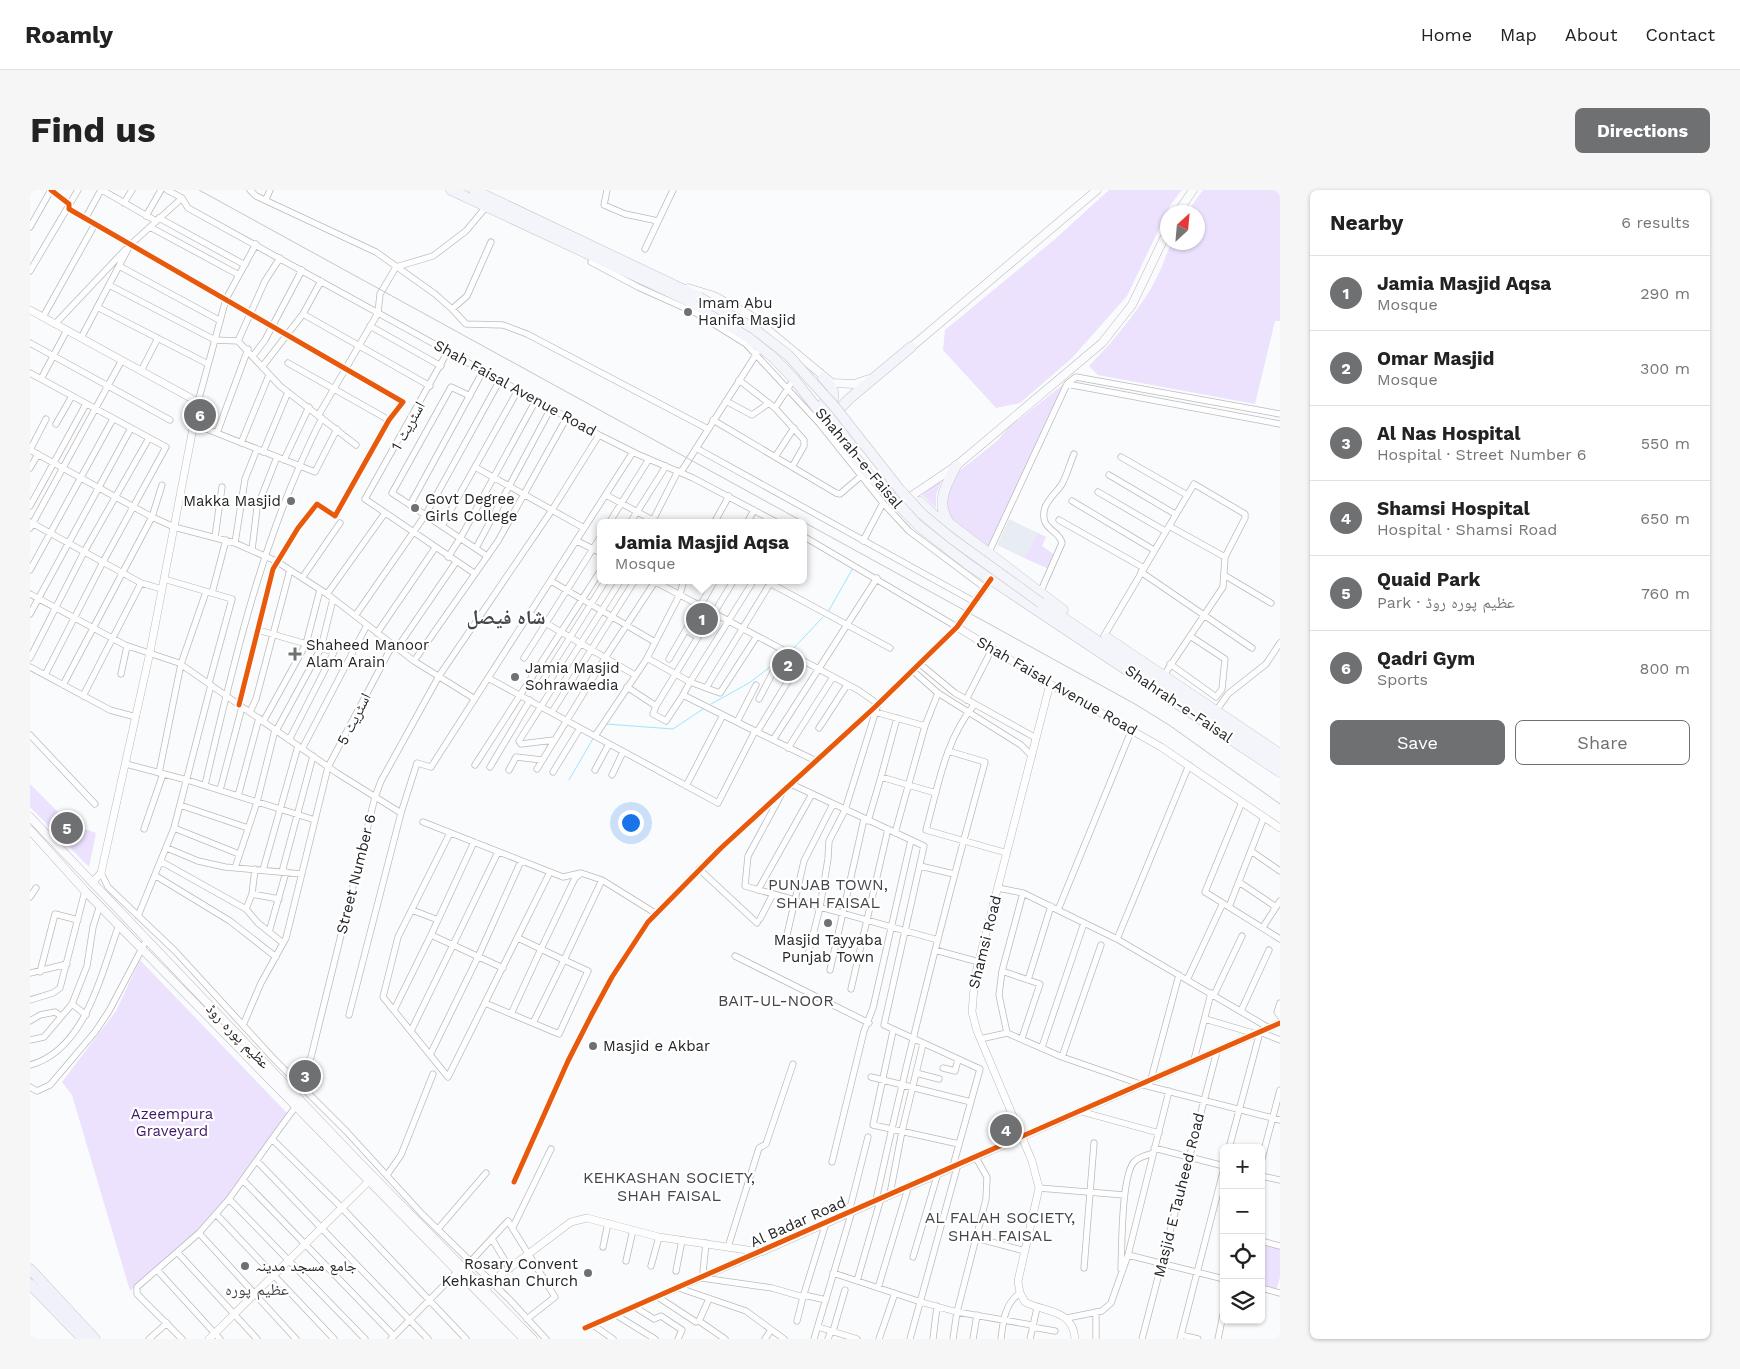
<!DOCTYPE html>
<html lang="en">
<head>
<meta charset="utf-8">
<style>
	:root { --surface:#fff; --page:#f6f6f6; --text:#222; --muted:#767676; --line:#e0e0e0; --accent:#6f7072 }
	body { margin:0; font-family:"Work Sans","Noto Naskh Arabic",sans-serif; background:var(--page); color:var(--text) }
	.controls { position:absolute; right:15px; bottom:15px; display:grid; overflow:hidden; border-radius:8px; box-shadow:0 1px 4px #0004 }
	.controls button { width:45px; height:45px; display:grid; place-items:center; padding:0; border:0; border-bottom:1px solid var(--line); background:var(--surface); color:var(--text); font:25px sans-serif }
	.compass { position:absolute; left:1130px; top:15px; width:45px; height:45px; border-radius:50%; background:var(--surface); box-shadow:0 1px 4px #0004; rotate:26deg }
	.you { position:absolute; left:600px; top:632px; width:18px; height:18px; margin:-12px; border:4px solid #fff; border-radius:50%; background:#1a73e8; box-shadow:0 0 0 8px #1a73e833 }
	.badge { display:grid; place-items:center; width:32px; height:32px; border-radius:50%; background:var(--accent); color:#fff; font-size:16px; font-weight:700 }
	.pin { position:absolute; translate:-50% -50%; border:2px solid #fff; box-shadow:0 1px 5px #0006 }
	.popup { position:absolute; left:567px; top:329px; width:210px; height:65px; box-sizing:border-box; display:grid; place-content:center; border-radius:8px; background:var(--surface); filter:drop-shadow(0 1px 4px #0005); font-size:16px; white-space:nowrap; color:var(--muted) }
	.popup b { font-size:19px; color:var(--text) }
	.popup::after { content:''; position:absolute; left:50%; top:100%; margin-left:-10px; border:10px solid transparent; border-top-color:var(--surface) }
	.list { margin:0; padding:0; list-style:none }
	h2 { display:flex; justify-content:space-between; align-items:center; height:65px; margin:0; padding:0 20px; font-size:21px }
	h2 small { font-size:16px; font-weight:400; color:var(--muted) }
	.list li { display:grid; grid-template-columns:32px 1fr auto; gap:15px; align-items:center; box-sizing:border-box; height:75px; padding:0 20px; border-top:1px solid var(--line) }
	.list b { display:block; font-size:19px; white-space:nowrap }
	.list p { margin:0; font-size:16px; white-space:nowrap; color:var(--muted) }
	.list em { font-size:16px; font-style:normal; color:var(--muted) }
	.actions { display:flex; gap:10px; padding:15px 20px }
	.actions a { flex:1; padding:11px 0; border:1px solid var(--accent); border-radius:8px; text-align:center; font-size:18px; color:var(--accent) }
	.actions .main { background:var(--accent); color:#fff }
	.icon { flex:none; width:28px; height:28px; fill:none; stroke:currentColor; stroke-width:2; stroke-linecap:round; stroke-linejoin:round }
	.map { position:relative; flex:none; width:1250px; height:1149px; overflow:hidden; border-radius:8px }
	header { display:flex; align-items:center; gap:30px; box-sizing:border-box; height:70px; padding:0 25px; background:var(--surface); border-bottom:1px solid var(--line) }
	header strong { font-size:24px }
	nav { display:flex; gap:28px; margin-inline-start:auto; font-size:18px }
	.intro { display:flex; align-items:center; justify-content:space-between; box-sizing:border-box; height:120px; padding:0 30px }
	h1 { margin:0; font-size:35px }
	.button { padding:12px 22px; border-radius:8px; background:var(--accent); color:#fff; font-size:18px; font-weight:700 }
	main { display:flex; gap:30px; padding:0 30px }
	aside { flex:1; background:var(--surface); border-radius:8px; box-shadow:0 1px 4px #0004 }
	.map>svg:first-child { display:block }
	.built { fill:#e8edf3 }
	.green { fill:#ece2fe }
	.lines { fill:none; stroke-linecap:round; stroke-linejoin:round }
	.stream { stroke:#9ee5fd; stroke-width:1 }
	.minor-casing { stroke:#babbbd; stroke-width:7 }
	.tertiary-casing { stroke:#babbbd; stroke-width:8 }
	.secondary-casing { stroke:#babbbd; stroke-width:9 }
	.trunk-casing { stroke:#c6c7ce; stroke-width:11 }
	.motorway-casing { stroke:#c6c7ce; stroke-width:11 }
	.minor { stroke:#fefeff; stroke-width:5.5 }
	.tertiary { stroke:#fefeff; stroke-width:7 }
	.secondary { stroke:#fbfbfd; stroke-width:8 }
	.trunk { stroke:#f4f5fa; stroke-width:10 }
	.motorway { stroke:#f1f2f9; stroke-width:10 }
	.rail { stroke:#c7c7c7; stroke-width:1 }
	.trunk-bridge-casing { stroke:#c6c7ce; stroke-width:11; stroke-linecap:butt }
	.trunk-bridge { stroke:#f4f5fa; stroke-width:10 }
	.cycleway-casing { stroke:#fff; stroke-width:8 }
	.cycleway { stroke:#e8590c; stroke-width:5 }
	.poi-dot { fill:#6f7072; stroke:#fff; stroke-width:2 }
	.labels { text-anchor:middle; stroke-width:4.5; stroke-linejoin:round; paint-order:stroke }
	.poi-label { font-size:15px; fill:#242527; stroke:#fff; text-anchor:start }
	.street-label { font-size:15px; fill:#242527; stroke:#fff }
	.park-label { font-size:15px; fill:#411668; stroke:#fff }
	.neighbourhood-label { font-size:16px; fill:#44464a; stroke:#fff }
	.district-label { font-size:20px; font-weight:bold; fill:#44464a; stroke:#fff }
</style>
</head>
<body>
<header>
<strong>Roamly</strong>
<nav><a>Home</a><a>Map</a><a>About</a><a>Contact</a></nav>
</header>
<div class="intro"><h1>Find us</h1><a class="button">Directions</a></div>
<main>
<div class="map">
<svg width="1250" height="1149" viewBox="0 0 1250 1149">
	<rect width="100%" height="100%" fill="#f9fbfd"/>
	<path class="built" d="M979,329L1008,343L994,368L967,355Z"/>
	<path class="green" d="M1079,0H1152L1141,14L1097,106L1042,168L990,213L966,218L913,160L915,140L1024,50Z
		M1173,0H1250V131H1245L1225,214L1068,185L1059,176C1083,151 1107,123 1124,93C1131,80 1136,66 1141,53L1168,52V22H1157Z
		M1035,193L959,356L957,359L917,325L915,305L928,282L967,251L978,238Z
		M909,291L911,293L906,305V318L892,305Z
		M1008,343L1016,347L1012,356L1025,365L1019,379L994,368Z
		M0,594L40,634L66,643L59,677L0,617Z
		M110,770L257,923L210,990L175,1034L100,1101L42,905L32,892L86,821Z
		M1231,1052L1250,1057V1087L1246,1101L1231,1097Z"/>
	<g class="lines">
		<path class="stream" d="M798,422L823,378
			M761,461L793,427
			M681,514L719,493L744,474
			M576,534L643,539L673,519
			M539,590L564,547"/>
		<g class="minor-casing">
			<path id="minor" d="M21,0L39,14V19L373,212L359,230L305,326L287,314L268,338L243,379L209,515
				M72,0L126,31
				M137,0L152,8L158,18L569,245L607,264L663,288L748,333
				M220,0L226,6L346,62L405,104L422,119L436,134L473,135L497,144L678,239
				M577,0L574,15L595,24L628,31
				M236,9L240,0
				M94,13L102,0
				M116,26L131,0
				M129,28L215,75
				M55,29L71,0
				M0,37L21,0
				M120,37L209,85
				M615,59L643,0
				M561,72L608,97L666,123L716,154L789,233L853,313L879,341L955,398
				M89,76L189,130
				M0,81L48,0
				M79,95L185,150L208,151L250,196L326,255
				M67,117L178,174
				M422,119L437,106L461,52
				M273,124L400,196
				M13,127L65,34
				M25,134L95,60
				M340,136L411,176
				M51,148L100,55L152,8
				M208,151L235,91L250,68
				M0,153L140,230
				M418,161L335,309L444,383
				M223,166L235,150L272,80
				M258,173L359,230
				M232,177L273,124L291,91
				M111,181L128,148
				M0,183L136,257L73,372L15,485
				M11,189L37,140
				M709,190L745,218L774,250V256L762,277
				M1037,194L1250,234
				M440,206L421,197L362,303L457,366
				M696,211L722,225L739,213
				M168,212L196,109L226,54
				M745,218L764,189
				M288,226L348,123L350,104L366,77L403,66L436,41L456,17
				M16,229L0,260L122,327L144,337L205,353L246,371L297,404L384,471L445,509
				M683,230L806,303L810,304L831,286
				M26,234L42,206
				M164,234L285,282L307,239
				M187,243L218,159
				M211,253L239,185
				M666,258L945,412
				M233,262L258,202
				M745,267L764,238
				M1091,267L1157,305
				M254,270L279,217
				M445,277L554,338
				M0,278L8,264
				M651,282L727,163
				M1079,285L1145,324
				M1068,302L1135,341
				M576,305L628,333
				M1042,311L1124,360
				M380,315L453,181
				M0,316L56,214
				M623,330L648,281
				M1029,330L1114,378
				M0,332L111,393L132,399
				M579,333L619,269
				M600,333L636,276
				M684,333L699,306
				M717,333L724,320
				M413,334L488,200
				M1139,336L1195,367
				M0,338L92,170
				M185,347L192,297
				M547,351L571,363
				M833,351L853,313
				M205,353L215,289L227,259
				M446,358L521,218
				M222,360L227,318L247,267
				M958,364L1037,194L1046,187L1250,224
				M418,367L431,347L506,210
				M0,380L83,229
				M1111,382L1222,458
				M1194,385L1241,413
				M272,388L310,333
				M134,389L202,409L179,493
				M622,390L828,500L848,514L815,620L799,651L798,669L790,717L777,769
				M724,390L660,492L690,503L727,446
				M734,390L860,458
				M521,391L625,452
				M182,403L196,350
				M1010,403L1032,353C1030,343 1019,341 1015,332C1009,315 1025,305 1032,294C1037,285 1040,273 1044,264
				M0,404L95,455L149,473L307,583L371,623
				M297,404L355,323
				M684,423L704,390
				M0,424L101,238
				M500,424L605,485
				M325,426L396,324L470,190
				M228,440L304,462L259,550
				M347,443L405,358
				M1074,446L1164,294L1215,324V328L1195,367L1193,397L1134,485
				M367,458L426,372
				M0,468L54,362L119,248
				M494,468L571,346
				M617,468L660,492L653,505L725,541
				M639,469L685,390
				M384,471L468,351L537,227
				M890,474L925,503L1006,548
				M1140,474L1186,507L1192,499L1195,469L1160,446
				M0,477L80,520L106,527
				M883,481L908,503L991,555L1002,566
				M91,484L97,456
				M458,488L688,613L725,541L786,571
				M33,495L122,327L132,295
				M510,495L576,390
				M597,497L626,516L623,524L636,531L653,505
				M676,498L741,392
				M53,506L111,393
				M729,509L754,461
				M936,510L962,459
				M944,515C915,550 908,597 896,640L977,663
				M626,516L668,447L656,440
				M1186,521L1198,504L1236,474L1250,453
				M220,522L226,509L260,380
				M522,522L605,390
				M845,522L895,536
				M233,532L276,454L290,400
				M707,532L726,495
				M789,538L817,495
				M246,541L291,458L303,409
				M727,542L771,470
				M0,545L65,614
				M565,546L616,470L650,404L654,390
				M524,550L491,554L489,551L591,390
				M743,550L847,388
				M758,558L803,487
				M272,559L337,435
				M96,574L157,590L285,630
				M445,575L571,380
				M460,577L500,510
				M507,579L575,468L626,390
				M479,580L486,567L512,570
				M565,580L579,554
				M523,582L550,538
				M129,583L151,474L176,402
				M582,585L593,562
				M851,587L867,528
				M761,594L894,656L854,835L950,879L923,976
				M175,595C204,470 233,344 292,228
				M656,596L693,525
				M190,600L212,517
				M751,605L718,666L715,696L908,750
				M208,606L229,528
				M1212,612L1175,702L1250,749
				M150,615L218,638
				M838,631L851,587L906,603
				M393,632L533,687L551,683L572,690L625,723
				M144,638L209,664
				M114,639L133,584
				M420,643L368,747L353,807L418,887L520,682
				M865,643L895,536L908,503
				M137,658L168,671L195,677L272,684
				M1221,661L1250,681
				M468,662L423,755L473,778
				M132,672L216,719L228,733L253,753
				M890,676L924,684
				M205,678L227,612L245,540
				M669,679L727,733
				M233,680L268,556
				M252,682L283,566
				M71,683L78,697L145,761L244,869L316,941L392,1024L480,1110L516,1149
				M126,686L200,731L246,767
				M1209,692L1246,717
				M968,698L993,703L1087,749L1239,838
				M728,700L782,604
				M222,704L249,709
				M0,707L6,698
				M1199,717L1234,627
				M216,719L222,704L225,679
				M382,720L408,730
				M1028,720L1102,539
				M108,726L144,638L181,495
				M730,729L743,704
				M1233,737L1250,711
				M239,742L256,682
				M756,749L774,671L803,614
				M1087,749L1159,575
				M905,760L949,772
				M705,766L839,833
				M800,780L834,629
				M972,781L1010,794L992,848
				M10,782L25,724L48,730
				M0,783L37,774
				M998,790L1021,716
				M1157,790L1193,713
				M821,799L858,639
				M1184,805L1212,746
				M0,810L23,803L30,798L55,701
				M455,813L529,844L558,781L534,770L572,690
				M1250,813L1247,822L1250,826
				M42,814L56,825
				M364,820L401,745
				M1211,821L1239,760
				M481,824L511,759L488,748
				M319,825L371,623L387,573L401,577L603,262
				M1175,829L1226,844
				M0,831L10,825L25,822L31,826
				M214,833L231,793L256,748L298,577L363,454
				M503,833L534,770L511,759L545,688L549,685
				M381,841L423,755L401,745L444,652
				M863,841L843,935L929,954
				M977,843L969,805L972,781L993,703
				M950,849L977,843L1032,867L1110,894L1250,930
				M0,850L14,847L42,814L57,776L63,737L70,715
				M1012,857L1054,733
				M400,865L448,767L491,671
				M1032,867L1071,755
				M1164,870L1181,803
				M0,875C56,860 71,783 89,735
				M913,878L925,881L928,870
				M886,883L909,889
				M841,887L941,912
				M1121,889L1149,785
				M267,891L281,867L345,607L351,591L409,486L522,320L569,245
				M0,897L7,901L20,895L65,842L79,821L117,749
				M266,916L242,949L312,1018L436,1149
				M1049,921L1129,943
				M1124,958L1194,976
				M1199,958L1230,842L1250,850
				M227,971L398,1149
				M802,972L834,841L843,818L881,650
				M1231,972L1250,900
				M357,985L371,965L403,884
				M1231,986L1250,990
				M213,990L364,1146
				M484,992L538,871L562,824L582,787L618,732L691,658L845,517L927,437L773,346
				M1009,998L1094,1005
				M860,1004L872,941L893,854
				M199,1009L335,1149
				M846,1010C878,863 915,717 955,572L918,561
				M819,1022L838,947
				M186,1024L304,1149
				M483,1037L521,959
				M408,1039L456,983
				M169,1043L266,1149
				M946,1048L995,1061
				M462,1049L480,1079
				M1231,1051L1250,1056
				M573,1057L578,1033
				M698,1057L729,958L736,954L763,874
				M148,1063L227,1149
				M1098,1065L1194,1089
				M883,1067L908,983
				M441,1071L478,1031L525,1107L497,1129
				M596,1071L603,1040
				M621,1076L629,1047
				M1054,1078L1064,953
				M1091,1079C1092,1059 1091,983 1105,971C1109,967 1118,965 1123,963
				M128,1081L190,1149
				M646,1081L652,1050
				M673,1082L676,1053
				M803,1083L891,1112L927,1122L1002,1135
				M672,1088L742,1098L773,1107L796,1033
				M827,1091L851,1008
				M649,1098L716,1121L754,1149
				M848,1098L879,995
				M1231,1098L1250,1103
				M774,1105L796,1110
				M628,1107L666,1132L669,1131L679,1109
				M605,1117L624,1129L631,1126L652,1140L648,1149
				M586,1125L625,1149
				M1037,1128L1072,1121L1081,1113L1098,1065L1139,901
				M669,1131L695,1149
				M767,1131L773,1107
				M563,1135L583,1149
				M788,1137L827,1149
				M1002,1137L1025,1141
				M555,1138L731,1062
				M803,1141L815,1100
				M1151,1145L1168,1149
				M119,1149L137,1133
				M152,1149L107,1104V1097L169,1043L199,1009L242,949
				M361,1149L427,1082
				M735,1149L741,1140
				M784,1149L822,1021
				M798,1149L801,1141
				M849,1149L865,1103
				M880,1149L928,974
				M903,1149L907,1116
				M923,1149L927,1122L956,1009L957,987L945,966
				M943,1149L947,1125
				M971,1149C973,1131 975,1113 990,1103
				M1000,1149L1007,1118
				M1066,1149V1122
				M1112,1149L1187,861
				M1150,1149L1194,978
				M1188,1149L1194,1120"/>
		</g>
		<g class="tertiary-casing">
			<path id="tertiary" d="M0,120L168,212L120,462L71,683L62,693
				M961,389L927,437L1020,494L1131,557L1250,638
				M1020,494L945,786L942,822L947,841L1002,971L1009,998L988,1091L990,1103L995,1112C1016,1123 1043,1119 1045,1149
				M455,1101L461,1092L541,1032L557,1028L629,1047L731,1062L1250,833
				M179,1149L339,991"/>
		</g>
		<g class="secondary-casing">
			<path id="secondary" d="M1148,22L1163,0
				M658,98L684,106L721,126L802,193L824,194L839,189
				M879,159L1067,0
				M874,311L926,276L1072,153L1102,115L1138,40
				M0,627L329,972L503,1149
				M0,640L55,701L494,1149"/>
		</g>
		<g class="trunk-casing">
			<path id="trunk" d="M421,0L627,96L669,116L715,145L743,167L764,189L836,281L889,336L939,375L1250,582
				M444,0L669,107
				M793,188C801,196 808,203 800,214L795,215
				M793,214L807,233
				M820,251L809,233V219L820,208L881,157
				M926,276C916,295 905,313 919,333L1033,420
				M879,318L884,312H890L916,336
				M1011,413L1250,573
				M1077,448L1250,564"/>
		</g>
		<g class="motorway-casing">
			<path id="motorway" d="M0,1079L65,1149
				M0,1094L53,1149"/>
		</g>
		<use href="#minor" class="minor"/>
		<use href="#tertiary" class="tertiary"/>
		<use href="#secondary" class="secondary"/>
		<use href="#trunk" class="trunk"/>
		<use href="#motorway" class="motorway"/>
		<path class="rail" d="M169,0L1105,514L1139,535L1250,614"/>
		<g class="trunk-bridge-casing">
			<path id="trunk-bridge" d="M669,107L723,138L758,165L804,216L870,300L892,324L921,348L1011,413"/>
		</g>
		<use href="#trunk-bridge" class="trunk-bridge"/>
		<g class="cycleway-casing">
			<path id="cycleway" d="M21,0L39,14V19L373,212L359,230L305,326L287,314L268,338L243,379L209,515
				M484,992L538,871L562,824L582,787L618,732L691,658L845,517L927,437L961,389
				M555,1138L1250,833"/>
		</g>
		<use href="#cycleway" class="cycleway"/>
	</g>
	<g class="poi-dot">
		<circle cx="658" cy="122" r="5"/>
		<circle cx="261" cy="311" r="5"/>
		<circle cx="385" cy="318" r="5"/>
		<path d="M262.5 456.5h5v5h5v5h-5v5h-5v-5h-5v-5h5z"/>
		<circle cx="485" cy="487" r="5"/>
		<circle cx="798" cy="733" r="5"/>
		<circle cx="563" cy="856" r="5"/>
		<circle cx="215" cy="1076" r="5"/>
		<circle cx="558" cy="1083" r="5"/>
	</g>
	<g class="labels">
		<g class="poi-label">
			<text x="668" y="118">Imam Abu<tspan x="668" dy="17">Hanifa Masjid</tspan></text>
			<text x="395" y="314">Govt Degree<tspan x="395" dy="17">Girls College</tspan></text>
			<text x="251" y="316" text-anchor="end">Makka Masjid</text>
			<text x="276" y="460">Shaheed Manoor<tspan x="276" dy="17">Alam Arain</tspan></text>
			<text x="495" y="483">Jamia Masjid<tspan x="495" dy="17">Sohrawaedia</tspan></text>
			<text x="798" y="755" text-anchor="middle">Masjid Tayyaba<tspan x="798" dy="17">Punjab Town</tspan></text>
			<text x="573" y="861">Masjid e Akbar</text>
			<text x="548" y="1079" text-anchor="end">Rosary Convent<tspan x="548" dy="17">Kehkashan Church</tspan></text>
			<text x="225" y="1081">جامع مسجد مدینہ</text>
		</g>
		<g class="street-label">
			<text transform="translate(485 198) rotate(29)" y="5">Shah Faisal Avenue Road</text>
			<text transform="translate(378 236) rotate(-61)" y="5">اسٹریٹ 1</text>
			<text transform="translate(829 268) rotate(50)" y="5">Shahrah-e-Faisal</text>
			<text transform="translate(1027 496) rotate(30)" y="5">Shah Faisal Avenue Road</text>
			<text transform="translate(1149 514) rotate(34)" y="5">Shahrah-e-Faisal</text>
			<text transform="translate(324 529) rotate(-63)" y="5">اسٹریٹ 5</text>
			<text transform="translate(326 684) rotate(-76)" y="5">Street Number 6</text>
			<text transform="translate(955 752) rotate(-76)" y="5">Shamsi Road</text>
			<text transform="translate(208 846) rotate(46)" y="5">عظیم پورہ روڈ</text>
			<text transform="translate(1149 1005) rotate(-76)" y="5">Masjid E Tauheed Road</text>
			<text transform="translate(768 1032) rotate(-24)" y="5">Al Badar Road</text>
		</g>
		<g class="park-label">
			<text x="142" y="929">Azeempura<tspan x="142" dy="17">Graveyard</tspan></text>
		</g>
		<g class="neighbourhood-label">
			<text x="798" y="700">PUNJAB TOWN,<tspan x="798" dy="18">SHAH FAISAL</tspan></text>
			<text x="746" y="816">BAIT-UL-NOOR</text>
			<text x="639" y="993">KEHKASHAN SOCIETY,<tspan x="639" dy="18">SHAH FAISAL</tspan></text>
			<text x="970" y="1033">AL FALAH SOCIETY,<tspan x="970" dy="18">SHAH FAISAL</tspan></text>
			<text x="227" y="1105">عظیم پورہ</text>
		</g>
		<g class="district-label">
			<text x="476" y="434">شاہ فیصل</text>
		</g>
	</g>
</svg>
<div class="controls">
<button>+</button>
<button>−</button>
<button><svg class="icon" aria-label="locate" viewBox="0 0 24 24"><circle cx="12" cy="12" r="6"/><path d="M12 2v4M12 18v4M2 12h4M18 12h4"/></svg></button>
<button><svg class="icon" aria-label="layers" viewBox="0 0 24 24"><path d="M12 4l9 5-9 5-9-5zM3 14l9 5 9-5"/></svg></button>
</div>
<svg class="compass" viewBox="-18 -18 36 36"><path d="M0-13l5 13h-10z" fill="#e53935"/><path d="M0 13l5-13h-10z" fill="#767676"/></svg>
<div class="you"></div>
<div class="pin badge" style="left:672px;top:429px">1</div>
<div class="popup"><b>Jamia Masjid Aqsa</b>Mosque</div>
<div class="pin badge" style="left:758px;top:475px">2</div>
<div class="pin badge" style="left:275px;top:886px">3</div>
<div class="pin badge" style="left:976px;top:940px">4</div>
<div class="pin badge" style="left:37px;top:638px">5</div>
<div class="pin badge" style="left:170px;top:225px">6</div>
</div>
<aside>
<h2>Nearby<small>6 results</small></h2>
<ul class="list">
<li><span class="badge">1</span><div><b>Jamia Masjid Aqsa</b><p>Mosque</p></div><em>290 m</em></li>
<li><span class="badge">2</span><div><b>Omar Masjid</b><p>Mosque</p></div><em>300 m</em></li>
<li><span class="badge">3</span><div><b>Al Nas Hospital</b><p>Hospital · Street Number 6</p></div><em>550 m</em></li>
<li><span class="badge">4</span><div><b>Shamsi Hospital</b><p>Hospital · Shamsi Road</p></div><em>650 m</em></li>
<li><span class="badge">5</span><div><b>Quaid Park</b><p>Park · عظیم پورہ روڈ</p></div><em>760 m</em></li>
<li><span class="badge">6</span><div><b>Qadri Gym</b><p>Sports</p></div><em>800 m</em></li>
</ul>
<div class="actions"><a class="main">Save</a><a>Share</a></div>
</aside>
</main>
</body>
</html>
